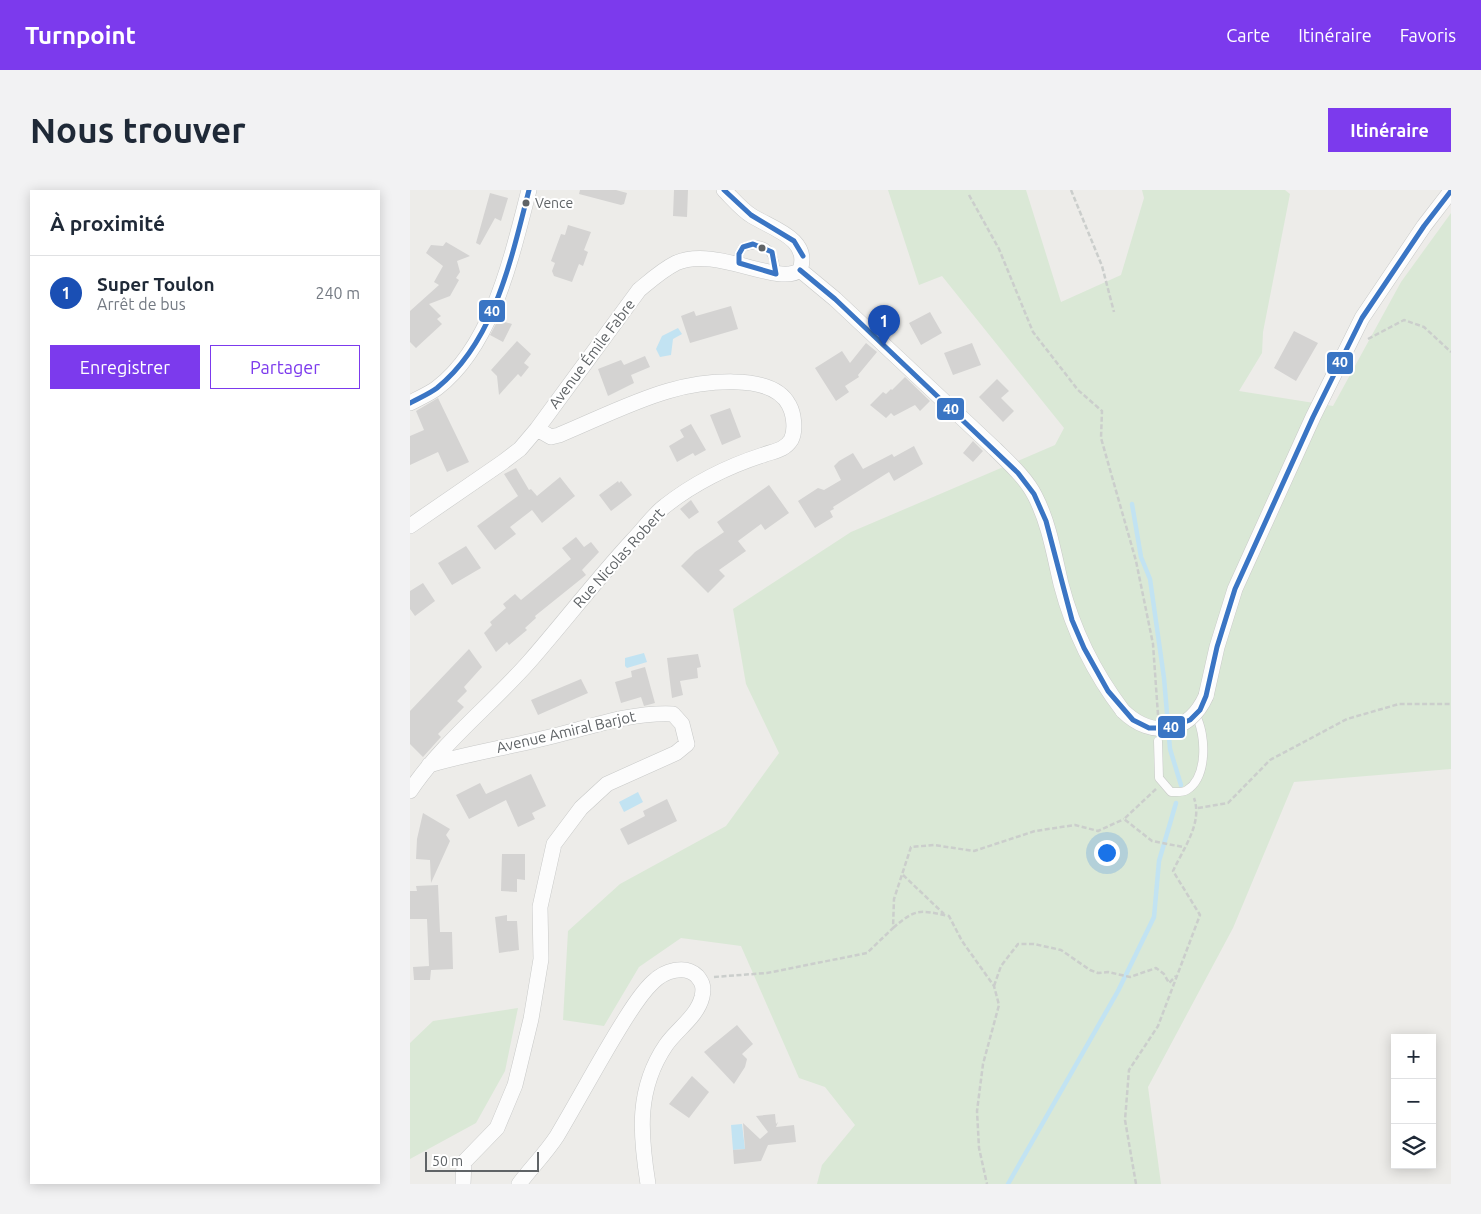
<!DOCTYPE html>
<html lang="fr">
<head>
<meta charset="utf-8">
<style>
	:root { --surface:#fff; --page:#f2f2f3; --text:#1f2937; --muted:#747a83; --line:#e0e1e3; --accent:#7c3aed }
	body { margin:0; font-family:Ubuntu,sans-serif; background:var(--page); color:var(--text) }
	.controls { position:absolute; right:15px; bottom:15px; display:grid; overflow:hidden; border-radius:0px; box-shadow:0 2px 12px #0003 }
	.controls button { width:45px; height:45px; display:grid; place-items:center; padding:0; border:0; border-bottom:1px solid var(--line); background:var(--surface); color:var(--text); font:25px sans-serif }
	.scale { position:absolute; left:15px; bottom:12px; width:114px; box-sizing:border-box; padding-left:5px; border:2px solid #5f6366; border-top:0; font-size:14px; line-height:18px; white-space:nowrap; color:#5f6366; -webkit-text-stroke:4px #fff; paint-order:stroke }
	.you { position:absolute; left:696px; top:662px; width:18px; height:18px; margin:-12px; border:4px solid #fff; border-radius:50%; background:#1a73e8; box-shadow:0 0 0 8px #1a73e833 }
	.badge { display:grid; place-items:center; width:32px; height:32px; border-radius:50%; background:var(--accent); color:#fff; font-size:16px; font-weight:700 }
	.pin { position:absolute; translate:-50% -41px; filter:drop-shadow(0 1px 2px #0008) }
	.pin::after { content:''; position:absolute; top:26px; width:18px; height:15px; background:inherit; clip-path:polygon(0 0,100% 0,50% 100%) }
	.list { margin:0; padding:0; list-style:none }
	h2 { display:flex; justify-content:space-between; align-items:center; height:65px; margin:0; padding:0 20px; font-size:21px }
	h2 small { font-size:16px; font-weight:400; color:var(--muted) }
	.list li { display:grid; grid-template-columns:32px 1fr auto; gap:15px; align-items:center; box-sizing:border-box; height:75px; padding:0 20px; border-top:1px solid var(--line) }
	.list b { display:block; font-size:19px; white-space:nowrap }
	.list p { margin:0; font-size:16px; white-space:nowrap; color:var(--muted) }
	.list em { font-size:16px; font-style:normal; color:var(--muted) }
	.actions { display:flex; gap:10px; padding:15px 20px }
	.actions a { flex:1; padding:11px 0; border:1px solid var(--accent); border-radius:0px; text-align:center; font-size:18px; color:var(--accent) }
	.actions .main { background:var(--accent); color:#fff }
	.icon { flex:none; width:28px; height:28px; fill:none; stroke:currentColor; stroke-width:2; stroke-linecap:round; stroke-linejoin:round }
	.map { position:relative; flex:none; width:1041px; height:994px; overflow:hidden; border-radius:0px }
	header { display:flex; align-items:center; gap:30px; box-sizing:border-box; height:70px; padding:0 25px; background:var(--accent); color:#fff }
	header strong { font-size:24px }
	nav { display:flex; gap:28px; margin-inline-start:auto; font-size:18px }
	.intro { display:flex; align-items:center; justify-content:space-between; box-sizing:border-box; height:120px; padding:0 30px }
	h1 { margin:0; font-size:35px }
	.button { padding:12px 22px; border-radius:0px; background:var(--accent); color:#fff; font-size:18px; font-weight:700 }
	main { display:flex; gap:30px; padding:0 30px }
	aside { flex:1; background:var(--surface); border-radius:0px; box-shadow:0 2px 12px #0003 }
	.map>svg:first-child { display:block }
	.green { fill:#dae8d6 }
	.water { fill:#c2e3f2 }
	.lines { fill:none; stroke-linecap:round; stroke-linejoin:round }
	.stream { stroke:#c2e3f2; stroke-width:4.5 }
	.building { fill:#d4d3d2 }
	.service-casing { stroke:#c8c9c8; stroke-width:9 }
	.minor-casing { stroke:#c8c9c8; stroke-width:16 }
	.path { stroke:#cbcecc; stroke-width:2.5; stroke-dasharray:5 2.5; stroke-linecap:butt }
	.service { stroke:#fcfcfc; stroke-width:8 }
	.minor { stroke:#fcfcfc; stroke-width:15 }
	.minor-bridge-casing { stroke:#c8c9c8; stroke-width:16; stroke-linecap:butt }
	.minor-bridge { stroke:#fcfcfc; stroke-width:15 }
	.bus-1-casing { stroke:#fff; stroke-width:9 }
	.bus-1 { stroke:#3a75c4; stroke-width:5 }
	.bus-dot { fill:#5f6366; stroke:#fff; stroke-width:2 }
	.labels { text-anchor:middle; stroke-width:4; stroke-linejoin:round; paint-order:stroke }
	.bus-label { font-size:14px; fill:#5f6366; stroke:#fff; text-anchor:start }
	.street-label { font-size:15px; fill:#5f6366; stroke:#fff }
	.line-badge { stroke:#fff; stroke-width:2 }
	.badge-label { font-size:14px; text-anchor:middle; font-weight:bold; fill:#fff }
</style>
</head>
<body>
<header>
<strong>Turnpoint</strong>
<nav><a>Carte</a><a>Itinéraire</a><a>Favoris</a></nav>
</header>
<div class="intro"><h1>Nous trouver</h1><a class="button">Itinéraire</a></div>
<main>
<aside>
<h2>À proximité<small></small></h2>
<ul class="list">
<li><span class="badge" style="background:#1a4fb4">1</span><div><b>Super Toulon</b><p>Arrêt de bus</p></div><em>240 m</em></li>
</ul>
<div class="actions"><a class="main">Enregistrer</a><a>Partager</a></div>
</aside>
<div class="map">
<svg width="1041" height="994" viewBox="0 0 1041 994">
	<rect width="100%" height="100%" fill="#edece9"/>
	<path class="green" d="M478,0H616L651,112L711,85L734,8L732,0H875L880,4L853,142L852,163L829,201L923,216L991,92L1041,23V579L884,592L823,738L738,897L751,994H407L412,975L445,935L415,897L389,888L331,756L271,748L229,777L194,836L153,830L158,741L210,694L316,636L369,563L336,494L323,419L441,342L645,255L654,238L532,86L509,95Z
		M108,818L95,881L66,933L0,969V853L23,831Z"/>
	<path class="water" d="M268,138L272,144L263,149L261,165L250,167L246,159L252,146Z
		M234,463L237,472L217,478L215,476V468Z
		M228,602L233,612L214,622L209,612Z
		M332,934L335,959L323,960L321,935Z"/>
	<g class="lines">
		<path class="stream" d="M722,314L731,367L740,389L754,488L760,559L771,595
			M598,994L708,801L744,727L749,671L766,613"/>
	</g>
	<path class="building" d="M170,0H206L217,3L214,14L211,15L169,4Z
		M264,0H278L277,27L263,26Z
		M80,3L98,8L91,31L85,28L70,55L66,53Z
		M158,35L181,42L174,60L178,62L173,76L169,74L162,92L144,86L142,81L145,73L141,71L151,44L155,45Z
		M36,52L60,66L47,71L50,82L46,88L49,90L40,106L19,114L31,126L27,129L32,134L6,158L0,152V121L29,95L24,92L33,76L16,63L21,55L33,56Z
		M321,116L328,139L280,153L271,126L284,121L286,126Z
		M520,122L532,143L511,155L499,133Z
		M88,130L102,134L93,152L80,145Z
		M884,141L908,153L886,191L864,178Z
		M107,151L121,164L114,173L119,177L111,187L108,184L89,205L87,186L81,180Z
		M456,153L467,162L448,185L449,187L435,196L439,202L426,211L405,178L432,161L440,173Z
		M562,153L571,175L543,185L534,163Z
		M235,166L240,177L221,185L224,193L198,206L188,179L211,170L214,175Z
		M495,187L520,211L510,221L505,215L484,226L481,223L476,228L460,215L473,202L476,204L481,199L482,200Z
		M587,189L599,201L591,208L604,221L593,232L569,207Z
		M28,208L59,272L37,282L28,262L0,275V246L14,240L6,221Z
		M320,218L331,247L312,255L300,225Z
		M281,234L296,260L285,266L283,263L267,272L259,256L274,247L270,240Z
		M563,251L573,261L563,272L553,263Z
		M504,256L513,274L484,291L479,282L423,317L424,319L420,321L423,327L405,338L388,311L408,298L414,300L431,290L424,276L429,271L443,263L453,279L482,264L484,267Z
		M106,278L119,300L121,299L127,306L150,287L165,306L132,333L122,320L100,337L106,344L85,360L67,336L108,306L94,284Z
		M208,291L209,293L211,291L222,305L201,321L189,305Z
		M359,295L379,323L355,340L351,334L328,351L336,361L309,380L315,386L298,403L271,376L285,362L314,342L307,332Z
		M281,310L289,322L279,329L270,319Z
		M166,347L174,357L181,352L189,362L172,380L176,385L125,426L126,428L115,438L117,440L99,455L97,452L86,462L74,443L82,435L80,432L96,418L93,414L105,404L111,410L161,369L152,358Z
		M56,356L71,378L42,395L28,373Z
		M13,393L25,411L5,426L0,419V401Z
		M59,459L72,477L54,497L57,501L47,511L54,517L28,544L31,547L13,567L0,554V521Z
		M288,464L291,477L287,478L288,488L270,491L273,505L262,508L257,468Z
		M235,477L245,513L234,516L231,507L211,513L205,492L222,487L221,481Z
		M171,489L178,503L128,525L121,510Z
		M121,584L136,616L122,623L125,629L108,637L96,610L59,629L46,605L70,593L76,604Z
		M257,609L267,631L218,655L210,639L235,626L233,621Z
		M13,623L40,639L36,645L40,651L21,693L20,670L6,669L7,649Z
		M92,664H115V690L107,689V702L91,701Z
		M28,695L30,742H42L43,779L21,780L20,790H4L3,777L19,776L17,729H0V701H7L6,696Z
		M97,725V731H107L109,760L89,763L85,727Z
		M327,835L343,854L332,864L337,869L335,877L324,894L294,862Z
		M282,886L299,902L279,928L259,914Z
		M365,924L366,934L368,932L366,937L384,935L386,952L358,955L351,971L324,974L323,960L335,959L333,933L350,949L358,942L346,926Z"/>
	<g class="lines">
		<g class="service-casing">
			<path id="service" d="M329,73V64L333,57C357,50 365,62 366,85
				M748,551L749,588L761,602C766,602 772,603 777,600C798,587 796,544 786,526"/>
		</g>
		<g class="minor-casing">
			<path id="minor" d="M314,0C323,9 332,20 342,26C363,39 401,49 390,80
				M390,80L425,109L585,259C599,273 616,288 625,306C639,333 644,364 651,394C663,440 684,483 713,521
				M0,213C9,208 19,204 27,198C83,155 102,65 119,0
				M0,336L93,272L110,259L127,239L229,100C241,90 252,80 266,73C305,55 369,97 390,80
				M796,506L807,457L825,399L903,227L952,128L1014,36L1041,1
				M19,575C56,564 94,558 131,549C176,539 217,522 263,524L272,534L277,554L266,563L197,594L171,618L144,654L130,717L131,769L121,829L105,895L87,938L54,972L53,994
				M0,601C33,552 80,516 119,472C154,432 186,390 222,351C233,340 243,325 255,316C283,294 319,276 353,265C363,261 374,261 381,250C386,241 384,224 379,215C362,181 289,192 258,201C223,211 183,231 149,245L141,247L127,239
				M109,994C121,978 136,963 147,946C169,909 189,871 212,834C221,820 230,804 243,792C254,781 275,774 287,786C293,793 294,798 292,807C287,827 267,839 256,855C226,899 230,944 238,994"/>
		</g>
		<path class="path" d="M661,0L692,76L704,122
			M559,5L589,59L623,142L668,200L692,221L691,248L726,371L743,454L748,525
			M958,149L994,130L1014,137L1041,162
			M746,599L714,629L742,651L773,657
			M788,618L818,613L860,570L937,529L989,514H1041
			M493,685L534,724
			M483,738C506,718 510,720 539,726L552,751L584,796L589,815L573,874L567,921L569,958L577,994
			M304,787L357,783L457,763L483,738L484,709L501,657L524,655L564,661L625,641L665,635L688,641L714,629
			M584,796L591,776L608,754H624L651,760L680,780L688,783L698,782L720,787L746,778L754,784L759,793L766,786
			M726,994L715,930L719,880L748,836L790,725L763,681C773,659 793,633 784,608"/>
		<use href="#service" class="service"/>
		<use href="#minor" class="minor"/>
		<g class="minor-bridge-casing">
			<path id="minor-bridge" d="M713,521C742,549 779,544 796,506"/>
		</g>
		<use href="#minor-bridge" class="minor-bridge"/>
		<g class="bus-1-casing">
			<path id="bus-1" d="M314,0L341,25L384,51L393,66
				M343,54L362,62L366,84L329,73V64L333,57Z
				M390,80L425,109L608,283L624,304L636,331L662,430L674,458L698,501L723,530L739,538H758L780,530L790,520L796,506L807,457L825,399L903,227L952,128L1014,36L1041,1
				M0,213C9,208 19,204 27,198C85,151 101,69 119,0"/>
		</g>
		<use href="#bus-1" class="bus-1"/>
	</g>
	<g class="bus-dot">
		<circle cx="116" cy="13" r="4.5"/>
		<circle cx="352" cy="58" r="4.5"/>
	</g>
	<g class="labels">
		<g class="bus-label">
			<text x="125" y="18">Vence</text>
		</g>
		<g class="street-label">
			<text transform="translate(182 164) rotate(-53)" y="5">Avenue Émile Fabre</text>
			<text transform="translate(209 368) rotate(-48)" y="5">Rue Nicolas Robert</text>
			<text transform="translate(156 542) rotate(-13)" y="5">Avenue Amiral Barjot</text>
		</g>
	</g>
	<g class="line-badge">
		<rect x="68" y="109" width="28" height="24" rx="5" fill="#3a75c4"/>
		<rect x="916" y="161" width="28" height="24" rx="5" fill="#3a75c4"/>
		<rect x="526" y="207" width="29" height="24" rx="5" fill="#3a75c4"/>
		<rect x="747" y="525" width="29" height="24" rx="5" fill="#3a75c4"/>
	</g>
	<g class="badge-label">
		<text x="82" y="126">40</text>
		<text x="930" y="177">40</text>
		<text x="541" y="224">40</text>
		<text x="761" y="542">40</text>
	</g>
</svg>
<div class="controls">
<button>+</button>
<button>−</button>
<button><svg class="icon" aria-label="layers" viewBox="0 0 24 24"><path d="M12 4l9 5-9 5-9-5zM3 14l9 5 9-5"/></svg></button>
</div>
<div class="scale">50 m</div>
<div class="you"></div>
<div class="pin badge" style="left:474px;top:156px;background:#1a4fb4">1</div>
</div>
</main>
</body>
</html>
